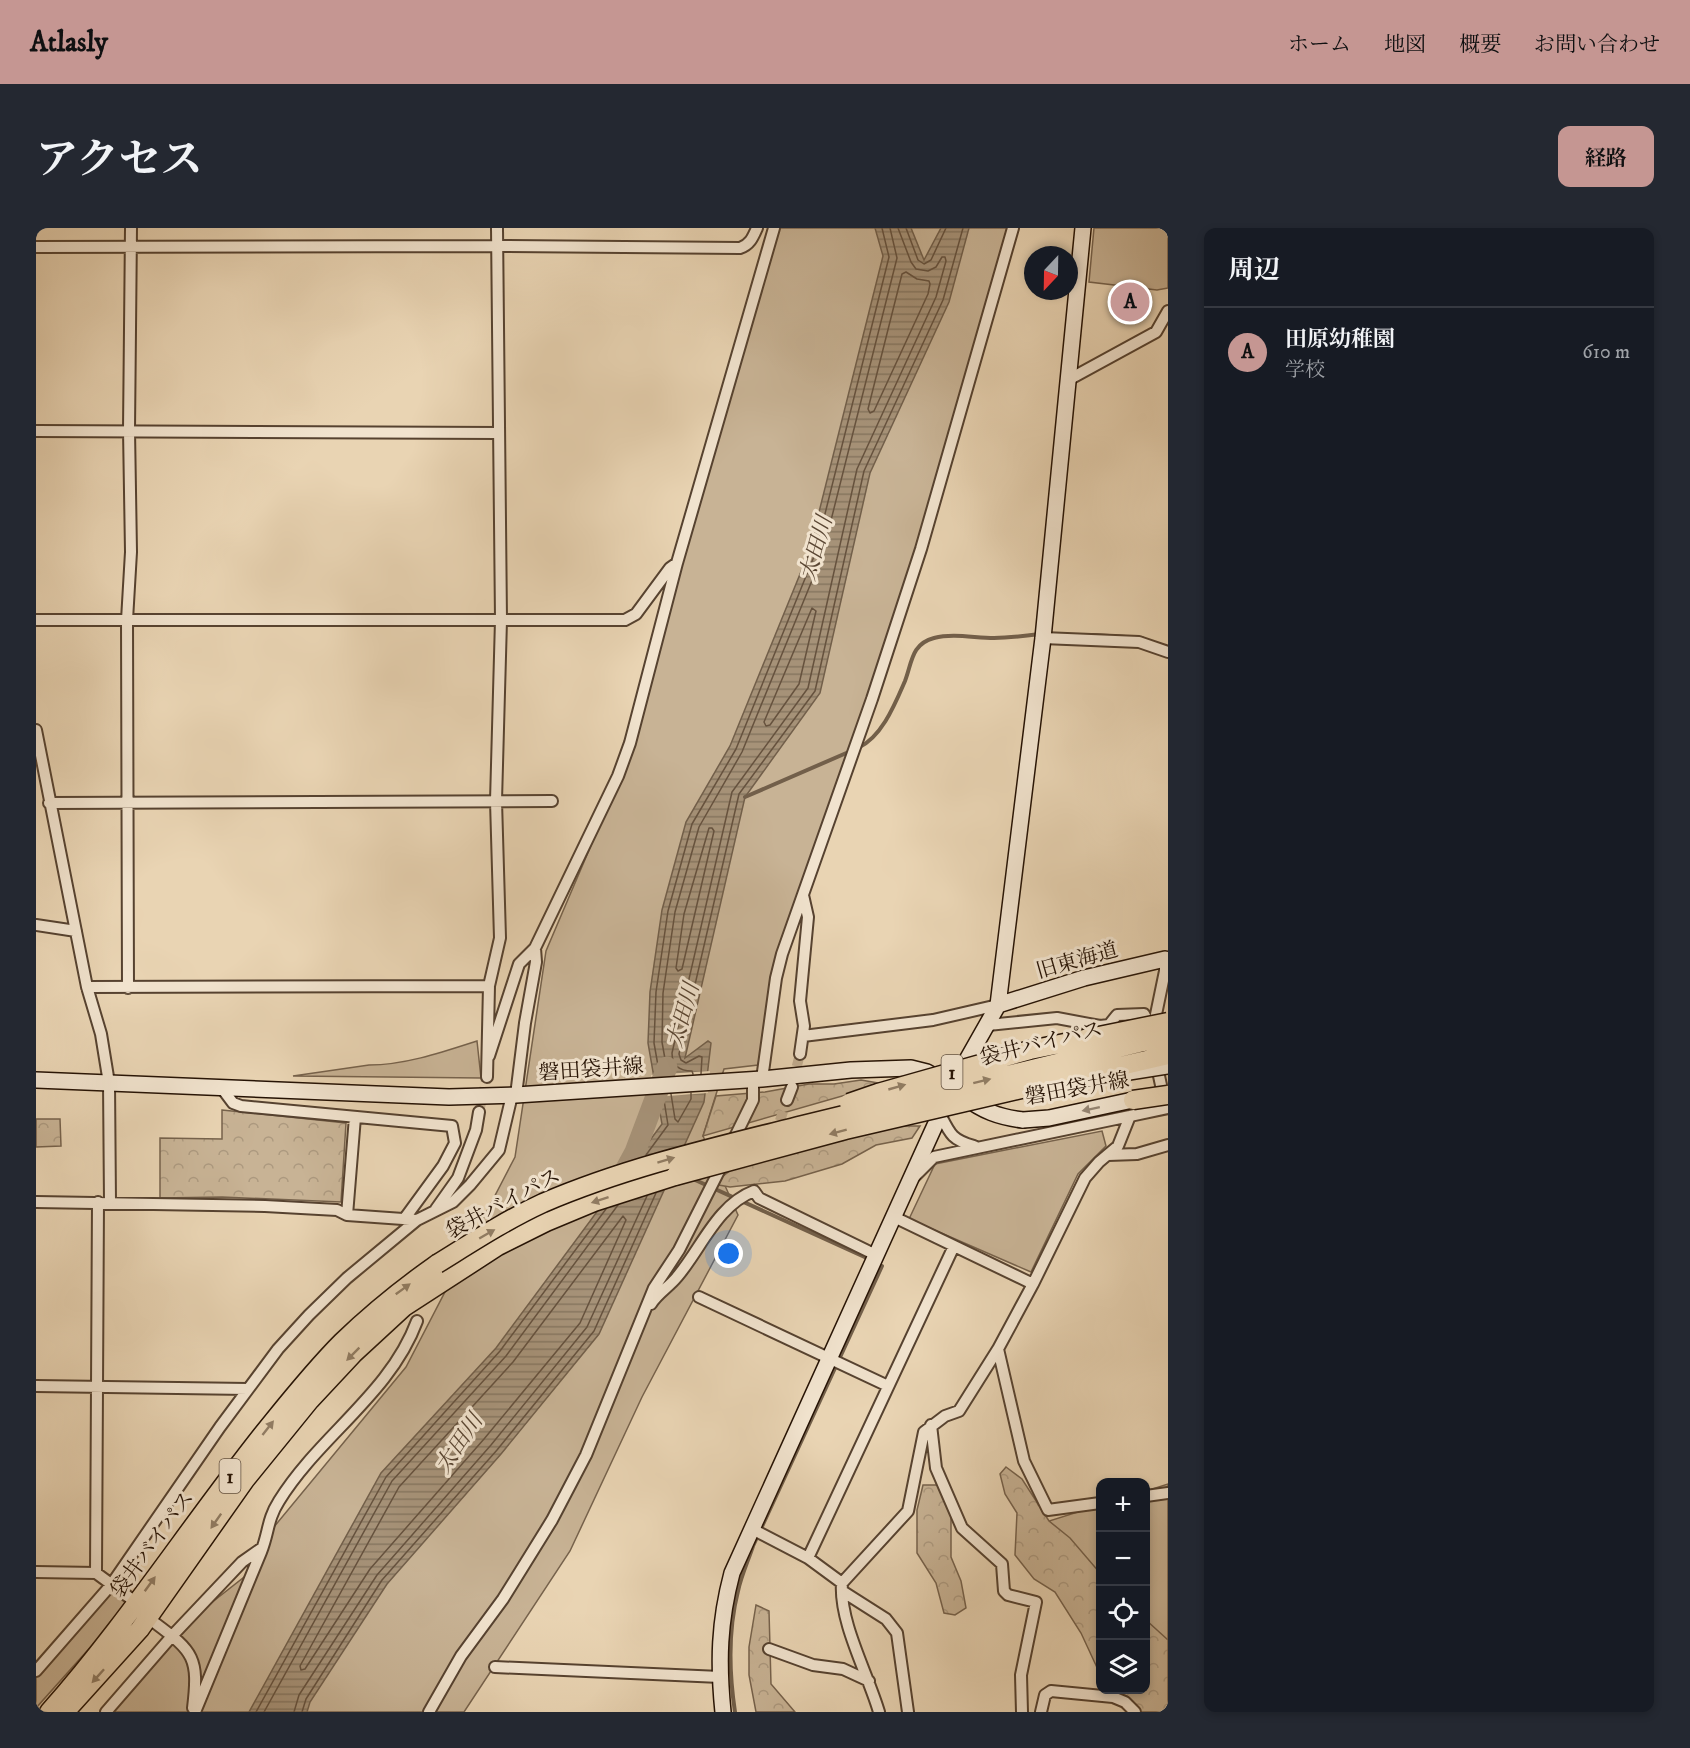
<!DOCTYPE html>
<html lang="ja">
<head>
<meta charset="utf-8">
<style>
	:root { --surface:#171b24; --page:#242831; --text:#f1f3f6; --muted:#9ea1a6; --line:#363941; --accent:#c59692 }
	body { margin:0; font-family:"IM FELL DW Pica","Noto Serif JP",serif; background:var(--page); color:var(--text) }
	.controls { position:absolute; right:18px; bottom:18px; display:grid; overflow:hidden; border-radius:12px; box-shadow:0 3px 9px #0003 }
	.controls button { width:54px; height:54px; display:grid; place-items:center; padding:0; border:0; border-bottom:2px solid var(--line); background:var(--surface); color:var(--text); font:30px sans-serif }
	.compass { position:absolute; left:988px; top:18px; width:54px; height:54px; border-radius:50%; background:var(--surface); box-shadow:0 3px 9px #0003; rotate:202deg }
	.you { position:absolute; left:693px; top:1026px; width:21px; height:21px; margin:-15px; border:4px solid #fff; border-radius:50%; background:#1a73e8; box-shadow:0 0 0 9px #1a73e833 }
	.badge { display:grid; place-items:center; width:39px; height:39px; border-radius:50%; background:var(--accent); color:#111; font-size:20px; font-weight:700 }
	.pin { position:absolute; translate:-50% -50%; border:3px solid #fff; box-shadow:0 2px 6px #0006 }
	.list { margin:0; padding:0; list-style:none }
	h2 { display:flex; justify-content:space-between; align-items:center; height:78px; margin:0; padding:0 24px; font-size:26px }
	h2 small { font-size:20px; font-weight:400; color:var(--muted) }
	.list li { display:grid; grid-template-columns:39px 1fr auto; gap:18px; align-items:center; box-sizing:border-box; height:90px; padding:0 24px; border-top:2px solid var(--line) }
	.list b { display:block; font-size:22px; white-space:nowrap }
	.list p { margin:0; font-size:20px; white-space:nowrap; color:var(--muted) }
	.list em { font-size:20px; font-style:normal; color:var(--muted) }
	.icon { flex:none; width:33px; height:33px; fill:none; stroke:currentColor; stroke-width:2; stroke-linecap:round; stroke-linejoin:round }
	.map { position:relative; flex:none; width:1132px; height:1484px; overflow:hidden; border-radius:12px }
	header { display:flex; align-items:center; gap:36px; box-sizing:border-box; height:84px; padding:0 30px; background:var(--accent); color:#111 }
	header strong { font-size:28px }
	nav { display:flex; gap:33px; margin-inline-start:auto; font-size:21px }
	.intro { display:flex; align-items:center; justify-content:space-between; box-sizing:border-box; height:144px; padding:0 36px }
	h1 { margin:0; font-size:42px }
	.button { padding:15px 27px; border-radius:12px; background:var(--accent); color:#111; font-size:21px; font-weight:700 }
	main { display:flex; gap:36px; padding:0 36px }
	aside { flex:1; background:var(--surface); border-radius:12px; box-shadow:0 3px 9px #0003 }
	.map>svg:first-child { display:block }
	.grass { fill:#c8b395; stroke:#76624c; stroke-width:1.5 }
	.forest { fill:url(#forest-crowns); stroke:#76624c; stroke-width:1.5 }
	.water { fill:url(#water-rules); stroke:#725f4a; stroke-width:1.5 }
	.pier { fill:#e9d4b3 }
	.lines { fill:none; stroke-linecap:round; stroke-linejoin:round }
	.shore { stroke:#66523e; stroke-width:1.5 }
	.stream { stroke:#725f4a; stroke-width:4 }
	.river { stroke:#a69278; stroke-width:21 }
	.street-tunnel { stroke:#c2ad90; stroke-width:10; stroke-dasharray:10 5; stroke-linecap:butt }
	.street-casing { stroke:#564230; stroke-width:14 }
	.secondary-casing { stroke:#251204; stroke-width:18 }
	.highway-casing { stroke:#251204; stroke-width:21 }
	.street { stroke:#f1e3ce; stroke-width:10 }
	.secondary { stroke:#f1e3ce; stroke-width:15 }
	.highway { stroke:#e9d4b3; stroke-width:18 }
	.secondary-bridge-casing { stroke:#251204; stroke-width:18; stroke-linecap:butt }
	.highway-bridge-casing { stroke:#251204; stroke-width:21; stroke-linecap:butt }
	.secondary-bridge { stroke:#f1e3ce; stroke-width:15 }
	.highway-bridge { stroke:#e9d4b3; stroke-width:18 }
	.oneway { fill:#917d64 }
	.oneway2 { fill:#958573 }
	.labels { text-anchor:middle; stroke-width:6; stroke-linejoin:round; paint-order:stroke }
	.shield { fill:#f1e3ce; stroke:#625141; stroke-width:1.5 }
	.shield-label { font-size:20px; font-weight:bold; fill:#251204 }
	.street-label { font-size:21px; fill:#251204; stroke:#f1e3ce }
	.water-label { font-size:22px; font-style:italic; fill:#594532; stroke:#f1e3ce }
</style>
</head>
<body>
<header>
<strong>Atlasly</strong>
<nav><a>ホーム</a><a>地図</a><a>概要</a><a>お問い合わせ</a></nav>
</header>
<div class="intro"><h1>アクセス</h1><a class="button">経路</a></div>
<main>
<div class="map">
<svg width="1132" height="1484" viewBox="0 0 1132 1484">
	<defs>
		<pattern id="forest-crowns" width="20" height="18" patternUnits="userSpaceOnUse" patternTransform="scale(1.5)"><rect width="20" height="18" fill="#c8b395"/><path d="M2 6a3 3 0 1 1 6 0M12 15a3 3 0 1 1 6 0" fill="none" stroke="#ac997f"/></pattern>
		<pattern id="water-rules" width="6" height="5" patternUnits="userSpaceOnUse" patternTransform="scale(1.5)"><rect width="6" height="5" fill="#a69278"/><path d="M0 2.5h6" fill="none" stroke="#877660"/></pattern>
	</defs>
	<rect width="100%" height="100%" fill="#e9d4b3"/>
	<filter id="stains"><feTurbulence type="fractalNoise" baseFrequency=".00333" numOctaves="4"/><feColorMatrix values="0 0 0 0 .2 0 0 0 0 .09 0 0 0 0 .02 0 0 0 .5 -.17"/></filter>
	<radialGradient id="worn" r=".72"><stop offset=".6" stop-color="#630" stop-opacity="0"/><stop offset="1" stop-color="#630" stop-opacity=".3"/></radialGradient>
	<path class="grass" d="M739,0H978L842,452L746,726L722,837L688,841L667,908L702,987L606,1169L534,1323L428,1484H67L142,1401L217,1342L228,1311L370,1139L479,929L510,723L591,533Z
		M1058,0H1132V60L1121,62L1053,54Z
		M441,813L445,850L257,848L333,837C369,837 407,824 441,813Z
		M1066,903L1070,918L1042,946L995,1044L873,991L899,936Z
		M1132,1256V1419L1110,1395V1263Z
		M1064,1277V1348L1013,1293Z
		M75,1357L93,1376L0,1480V1443Z"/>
	<path class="forest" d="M825,852L848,856L667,908L680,868L729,864L773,856H798Z
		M186,882L310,895L305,974L186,969L124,970V910L186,911Z
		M0,891H24L25,918L0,919Z
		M841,898H884L876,910L840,917L806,936L749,953L694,959L677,956L695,942Z
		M970,1239L986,1251L1013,1293L1034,1310L1064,1345V1446L1045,1405L1019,1364L998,1351L979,1327L981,1285L969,1266L964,1246Z
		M887,1257H901L915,1275V1329L925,1353L930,1380L919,1387L908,1385L900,1355L881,1325V1282Z
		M720,1377L733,1383L735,1456L759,1484H720L713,1447V1419Z
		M1110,1392L1132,1412V1484H1098L1078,1462H1110Z"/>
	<path class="water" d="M839,0H875L888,32L905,0H933L913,74L834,245L784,465L709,569L649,830L672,813L675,815L668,874L563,1106L465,1226L351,1356L274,1474L271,1484H213L345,1245L460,1120L626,896L612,815L614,764L626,682L650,594L694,518L773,324L847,28Z"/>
	<path class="pier" d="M674,843L672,865L619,869L615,847Z"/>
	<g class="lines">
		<path class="shore" d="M870,0L882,32L888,36L895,32L910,0
			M870,44L881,51L893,53L894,56L892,66L838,183L834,185L832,181L866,46Z
			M776,380L780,383L763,456L734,497L730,498L728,494Z
			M673,600H676L678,603L646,741L642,743L640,740L648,686Z
			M657,846L656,843C644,843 636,838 636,825L696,564L772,460L821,241L900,69L910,33L909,29H906L900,39L892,43L880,41L875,34L862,0
			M665,846L666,829L663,828L650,835L645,832L643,826L703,566L779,463L828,243L907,72L927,0
			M632,848L626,814L627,765L639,684L663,599L706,524L786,328L861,30L854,0
			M624,849L618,815L620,764L632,683L656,596L700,521L779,326L853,29L846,0
			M635,866L639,891L642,894L655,871V865
			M610,927L632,897L627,866
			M587,988L590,992L544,1095L448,1211L334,1341L269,1441L265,1442L264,1438L363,1259L477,1134Z
			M220,1484L350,1249L464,1123L570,981
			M228,1484L356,1253L470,1128L582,977
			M258,1484L263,1467L341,1347L455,1217L551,1099L611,968
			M266,1484L270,1471L346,1352L461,1222L558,1103L620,965"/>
		<path class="stream" d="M1057,407L1106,410
			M822,520C846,509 859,476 869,453C876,435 875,416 898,410C917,405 939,410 958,410C973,410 989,408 1004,406
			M709,569L815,523
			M599,924L606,927
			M657,951L833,1031
			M699,1484C693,1444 692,1402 702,1363C705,1348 712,1333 717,1318L846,1038L839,1035"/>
		<path class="river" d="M580,959L599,924L631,839"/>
		<path class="street-tunnel" d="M757,853L764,826
			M443,884L451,849
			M739,907L751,872"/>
		<g class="street-casing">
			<path id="street" d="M0,19L461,18L704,20C714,17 717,9 721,0
				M1032,152L1120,104L1132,83
				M0,203L463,205
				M0,392H589L600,386L634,340L641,335
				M1007,410L1103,414L1132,424
				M0,502L51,759L65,806L73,855L74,974
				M13,575L516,573
				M0,697L40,703
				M51,759L453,758
				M92,760L91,392L95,324L93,202L95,0
				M952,797L1021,790L1064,798L1073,797L1081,787L1108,786L1116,802
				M1117,801L1129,743V731L1132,730
				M767,808L897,792L962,777
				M764,826L768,798L764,773L772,689L767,667
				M453,828L483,736L499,720L582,548L594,515L641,335L738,0
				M1120,834L1128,871
				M451,849L453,758L464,710L460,573L465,392L461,0
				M726,851L740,750L746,726L836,471L885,321L977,0
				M185,859L197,875L205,878L416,898L419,915L407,938L369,990
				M480,867L489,795L500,734L499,720
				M751,872L756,859
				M904,886C914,906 916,912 938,918
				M696,915L717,872V851
				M1072,927L1101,926L1132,917
				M879,948L898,929L1094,888
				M0,974L229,978L301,982L311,987L381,992
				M400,981L422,950L440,902L443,884
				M311,987L319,889
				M858,989L997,1056
				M663,1069L852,1158
				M615,1076C622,1065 633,1059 641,1049C665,1021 681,977 718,963L723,970L840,1027
				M962,1121L988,1233L1012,1282L1064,1275
				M0,1158L212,1161
				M895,1197L900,1240L926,1300L966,1336L968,1363L972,1367L1000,1374L985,1447L986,1484
				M1110,1268L1132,1265
				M716,1301L772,1330L806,1355
				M772,1330L918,1018
				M0,1344L60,1345L94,1370
				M60,1345L62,974
				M806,1363L850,1391L861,1405L872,1484
				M119,1395C158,1424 163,1430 157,1480
				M733,1421L777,1437L807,1441L833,1453
				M459,1439L684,1449
				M0,1443L75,1357L184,1199L242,1121L273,1087L311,1050L381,992L417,974L434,957L463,922L476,867
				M70,1484L136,1408L206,1334L226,1320
				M159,1484C181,1431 203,1377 225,1324C233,1304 231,1292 243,1273C283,1208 354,1166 381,1093
				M393,1484L425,1428L467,1371L516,1292L550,1227L618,1060L643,1022L687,935
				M843,1484C832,1446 803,1394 806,1355L872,1283L888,1204L909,1188L923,1183L962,1121L997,1056L1049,950L1063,934L1082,918L1094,888L1132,880
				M1005,1484L1009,1467L1015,1463L1077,1469L1089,1474L1099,1484"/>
		</g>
		<g class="secondary-casing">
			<path id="secondary" d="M962,777L1048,750L1129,731
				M923,846L962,777L1007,410L1047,0
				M0,852L413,869L480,867L726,851L815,842L875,840L891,844L905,852
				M927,868C947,883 962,889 987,892
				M687,1484C682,1434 683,1394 696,1345L910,873"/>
		</g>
		<g class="highway-casing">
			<path id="highway" d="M13,1484C90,1397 154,1298 226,1207C252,1175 277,1143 306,1114C336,1085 367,1060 401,1036
				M29,1484L104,1401L209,1252L274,1172L317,1126L368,1079L462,1018L510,994L558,974L639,948"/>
		</g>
		<use href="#street" class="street"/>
		<use href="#secondary" class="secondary"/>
		<use href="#highway" class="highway"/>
		<g class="secondary-bridge-casing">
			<path id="secondary-bridge" d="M1093,844L1132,838
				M987,892L1013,890L1106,870"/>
		</g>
		<g class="highway-bridge-casing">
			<path id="highway-bridge" d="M1097,872L1132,867
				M813,875L842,865L994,822L1132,794
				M639,948L809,902L1132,827
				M401,1036C435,1015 470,992 507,975C591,939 679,919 767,897C880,869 993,841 1107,814L1132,810"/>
		</g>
		<use href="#secondary-bridge" class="secondary-bridge"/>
		<use href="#highway-bridge" class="highway-bridge"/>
	</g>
	<defs><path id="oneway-solid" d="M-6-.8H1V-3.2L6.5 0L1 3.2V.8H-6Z" transform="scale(1.5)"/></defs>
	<g class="oneway">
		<use href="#oneway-solid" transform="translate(946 853) rotate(-14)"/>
		<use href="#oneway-solid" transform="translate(861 859) rotate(-16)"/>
		<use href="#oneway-solid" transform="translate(802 904) rotate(165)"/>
		<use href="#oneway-solid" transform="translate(630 932) rotate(-17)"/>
		<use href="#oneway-solid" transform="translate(564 972) rotate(162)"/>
		<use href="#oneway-solid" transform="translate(451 1006) rotate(-30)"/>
		<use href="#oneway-solid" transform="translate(367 1061) rotate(-36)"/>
		<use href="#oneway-solid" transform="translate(317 1126) rotate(135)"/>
		<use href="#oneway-solid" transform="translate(232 1200) rotate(-52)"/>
		<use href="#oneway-solid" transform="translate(180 1293) rotate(125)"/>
		<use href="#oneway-solid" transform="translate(114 1356) rotate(-54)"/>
		<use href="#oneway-solid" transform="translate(62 1448) rotate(132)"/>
	</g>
	<use class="oneway2" href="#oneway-solid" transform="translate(1055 881) rotate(168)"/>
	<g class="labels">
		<g class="shield">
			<rect x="905.5" y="827" width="21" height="34" rx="4.5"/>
			<rect x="183.5" y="1231" width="21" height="34" rx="4.5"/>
		</g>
		<g class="shield-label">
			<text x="916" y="851">1</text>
			<text x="194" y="1255">1</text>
		</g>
		<g class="street-label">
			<text transform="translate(1041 732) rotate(-16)" y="7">旧東海道</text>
			<text transform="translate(1005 815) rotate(-14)" y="7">袋井バイパス</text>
			<text transform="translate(555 841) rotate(-4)" y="7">磐田袋井線</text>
			<text transform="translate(1041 860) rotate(-10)" y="7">磐田袋井線</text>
			<text transform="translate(467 975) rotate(-28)" y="7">袋井バイパス</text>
			<text transform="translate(116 1316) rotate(-54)" y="7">袋井バイパス</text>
		</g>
		<g class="water-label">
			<text transform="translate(779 320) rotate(-74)" y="8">太田川</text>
			<text transform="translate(646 787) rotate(-74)" y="8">太田川</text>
			<text transform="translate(422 1215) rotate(-56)" y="8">太田川</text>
		</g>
	</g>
	<rect width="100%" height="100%" filter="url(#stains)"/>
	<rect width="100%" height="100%" fill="url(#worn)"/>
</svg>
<div class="controls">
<button>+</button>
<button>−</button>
<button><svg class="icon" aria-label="locate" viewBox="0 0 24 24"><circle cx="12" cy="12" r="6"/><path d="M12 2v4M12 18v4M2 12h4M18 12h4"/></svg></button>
<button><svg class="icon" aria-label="layers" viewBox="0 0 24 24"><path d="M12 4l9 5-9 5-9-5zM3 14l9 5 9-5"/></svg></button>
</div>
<svg class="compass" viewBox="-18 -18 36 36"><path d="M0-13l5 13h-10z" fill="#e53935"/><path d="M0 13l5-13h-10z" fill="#9ea1a6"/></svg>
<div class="you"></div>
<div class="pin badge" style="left:1094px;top:74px">A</div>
</div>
<aside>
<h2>周辺<small></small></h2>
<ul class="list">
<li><span class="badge">A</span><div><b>田原幼稚園</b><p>学校</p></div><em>610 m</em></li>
</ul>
</aside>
</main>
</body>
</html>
